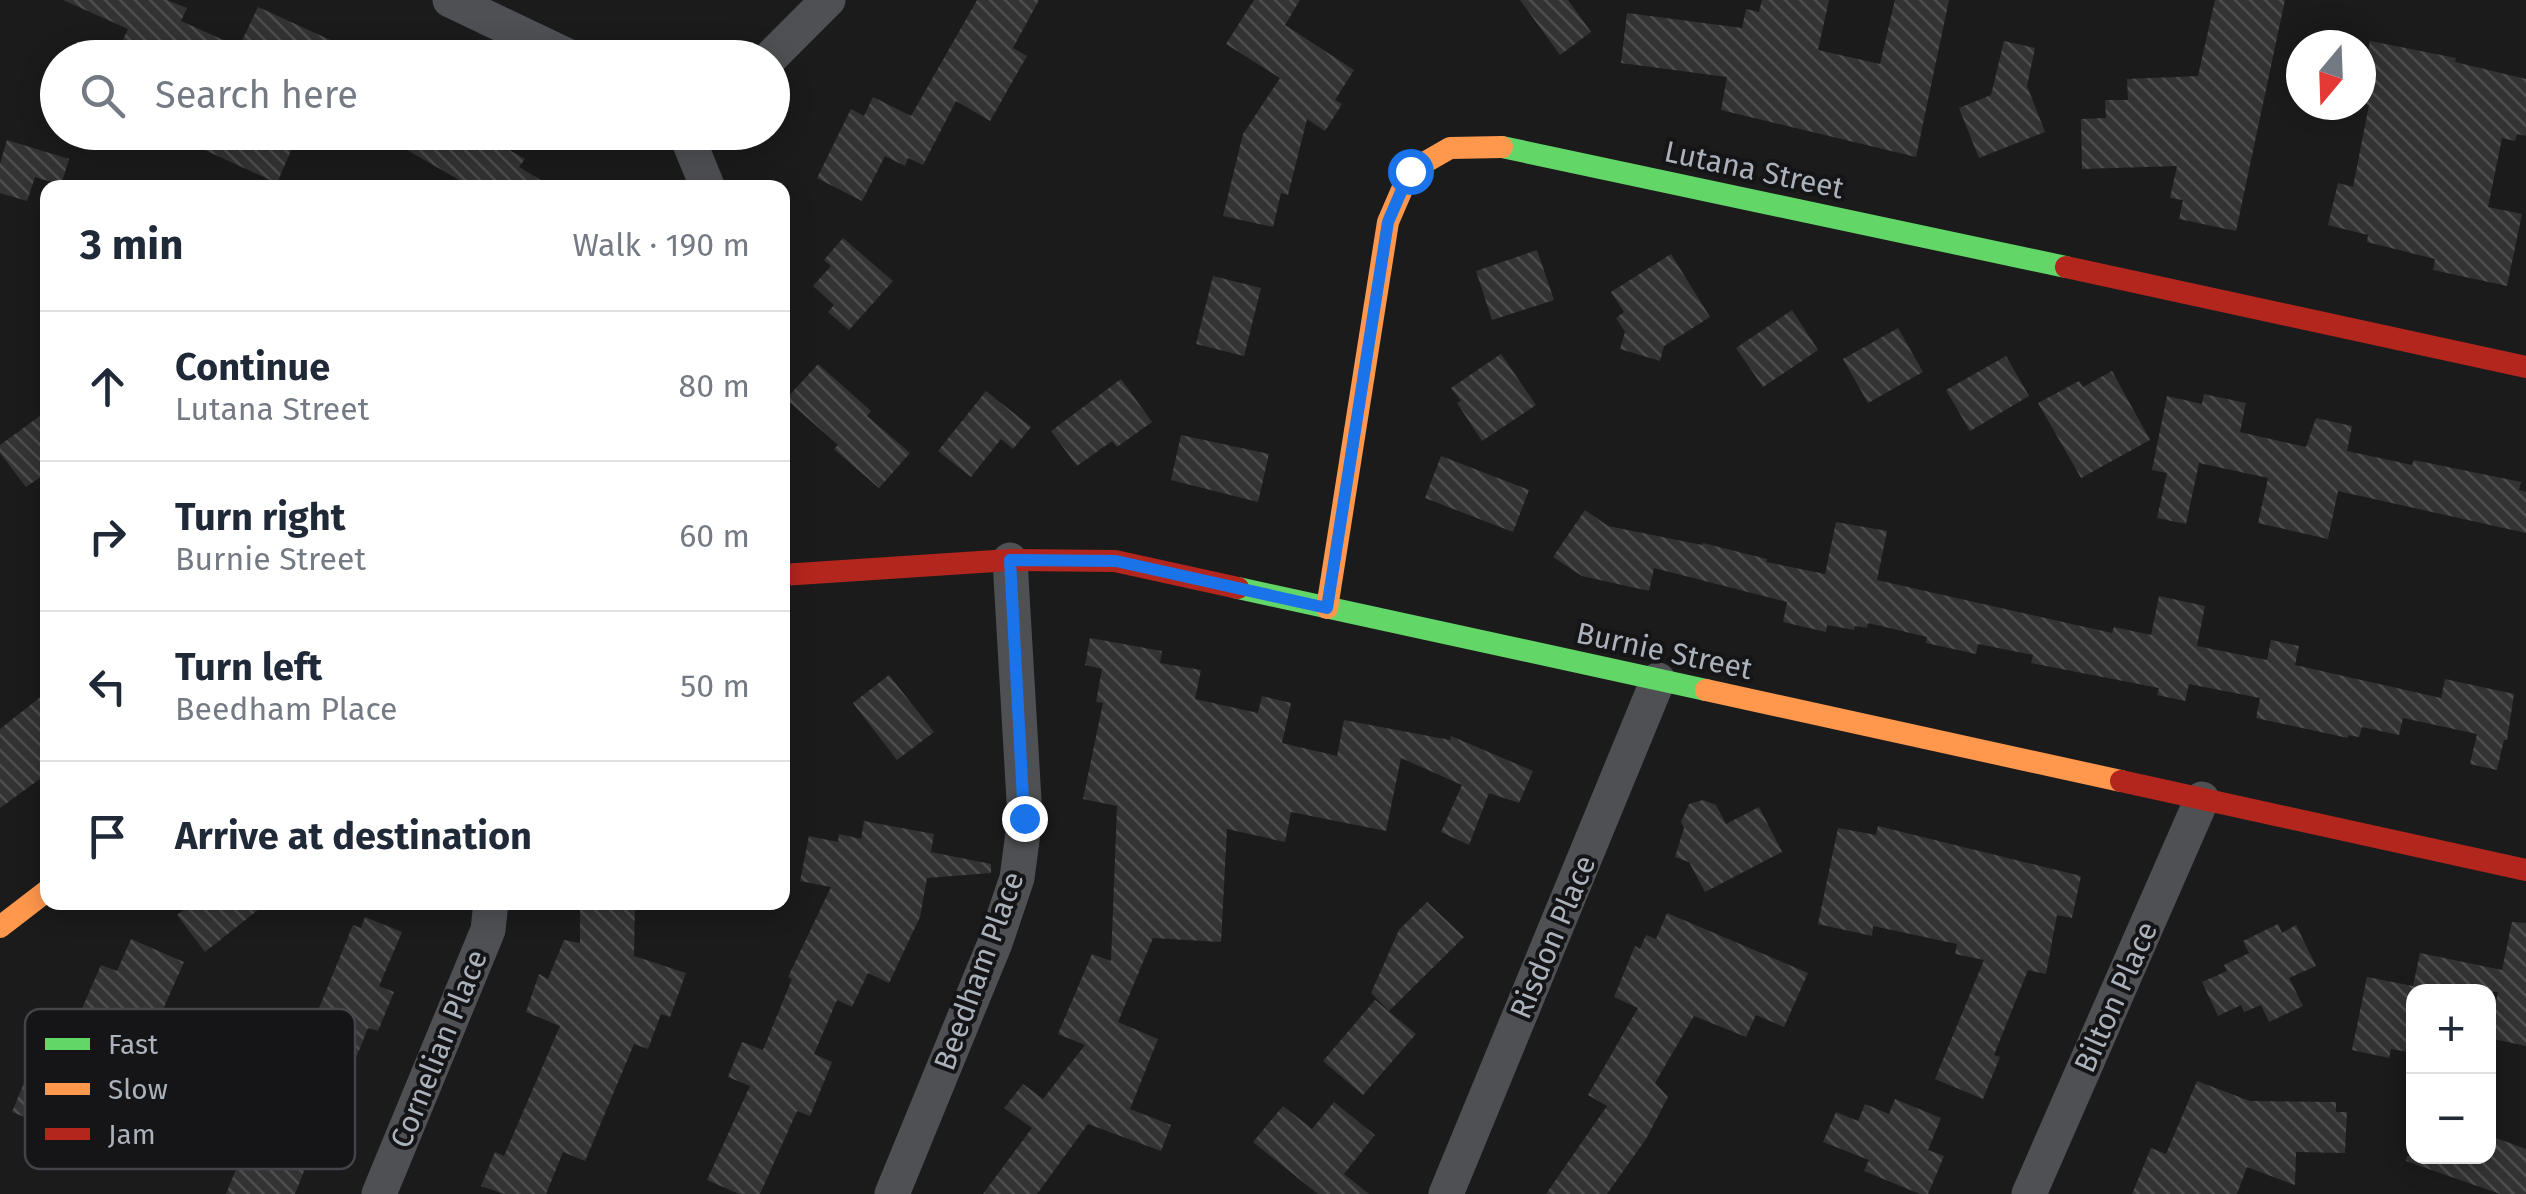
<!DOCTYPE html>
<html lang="en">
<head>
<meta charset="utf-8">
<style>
	:root { --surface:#fff; --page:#f2f2f3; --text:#1f2937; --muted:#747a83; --line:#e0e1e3 }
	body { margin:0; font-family:"Fira Sans",sans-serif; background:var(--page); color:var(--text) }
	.controls { position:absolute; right:30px; bottom:30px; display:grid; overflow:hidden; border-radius:20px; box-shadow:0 5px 25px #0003 }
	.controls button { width:90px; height:90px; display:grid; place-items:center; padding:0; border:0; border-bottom:2px solid var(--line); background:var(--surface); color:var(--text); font:50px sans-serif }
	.compass { position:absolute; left:2286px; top:30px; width:90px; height:90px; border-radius:50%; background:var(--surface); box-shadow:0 5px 25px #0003; rotate:199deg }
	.stop { position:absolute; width:30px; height:30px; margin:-22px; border:8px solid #1a73e8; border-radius:50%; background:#fff }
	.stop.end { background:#1a73e8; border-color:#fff; box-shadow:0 2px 10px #0008 }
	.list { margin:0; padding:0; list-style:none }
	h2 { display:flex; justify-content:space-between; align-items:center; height:130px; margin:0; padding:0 40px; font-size:42px }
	h2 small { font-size:32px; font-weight:400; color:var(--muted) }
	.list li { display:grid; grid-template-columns:65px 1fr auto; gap:30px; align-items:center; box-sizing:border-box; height:150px; padding:0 40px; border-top:2px solid var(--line) }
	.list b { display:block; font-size:38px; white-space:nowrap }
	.list p { margin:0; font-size:32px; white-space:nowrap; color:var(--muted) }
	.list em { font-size:32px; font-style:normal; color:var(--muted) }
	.icon { flex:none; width:55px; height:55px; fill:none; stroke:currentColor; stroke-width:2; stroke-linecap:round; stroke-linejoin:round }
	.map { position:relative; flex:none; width:2526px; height:1194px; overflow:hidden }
	.search { position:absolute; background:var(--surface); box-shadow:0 5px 25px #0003; left:40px; top:40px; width:750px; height:110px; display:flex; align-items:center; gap:25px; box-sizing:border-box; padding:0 35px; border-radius:55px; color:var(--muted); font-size:38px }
	.panel { position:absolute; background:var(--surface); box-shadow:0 5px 25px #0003; left:40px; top:180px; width:750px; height:730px; border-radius:20px }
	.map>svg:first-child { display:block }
	.building { fill:url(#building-back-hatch) }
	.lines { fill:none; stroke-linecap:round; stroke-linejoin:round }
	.street { stroke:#4f5054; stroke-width:35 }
	.fast { stroke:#63d668; stroke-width:22 }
	.slow { stroke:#ff974d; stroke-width:22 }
	.jam { stroke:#b3261e; stroke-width:22 }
	.route { stroke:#1a73e8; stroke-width:12 }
	.labels { text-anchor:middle; stroke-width:8; stroke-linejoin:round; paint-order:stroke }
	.street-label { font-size:30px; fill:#acb2bb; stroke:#151517 }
	.key { fill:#151517; stroke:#424448; stroke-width:2.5 }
	.key-label { font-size:28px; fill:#acb2bb }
</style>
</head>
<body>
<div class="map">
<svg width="2526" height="1194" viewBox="0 0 2526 1194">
	<defs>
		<pattern id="building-back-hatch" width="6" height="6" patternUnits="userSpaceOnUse" patternTransform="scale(2.5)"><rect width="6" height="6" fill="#333"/><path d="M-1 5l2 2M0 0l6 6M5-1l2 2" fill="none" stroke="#4e4e4f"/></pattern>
	</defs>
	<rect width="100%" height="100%" fill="#1b1b1b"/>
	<path class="building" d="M63,0H167L187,8L181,21L239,47L258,7L370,58H193L167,46L162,58H153L121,44L128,29Z
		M977,0H1039L1013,48L1027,56L990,121L956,101L923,165L908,158L905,166L885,156L862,201L817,178L851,109L864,116L873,97L911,116Z
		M1254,0H1300L1285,25L1354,70L1335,100L1342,104L1325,131L1307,119L1288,195L1281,193L1273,227L1223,216L1243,134L1280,78L1226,44Z
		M1520,0H1568L1591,32L1560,55Z
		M1762,0H1829L1818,50L1880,64L1895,0H1949L1916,157L1721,110L1727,77L1621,63L1627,13L1742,28L1746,9L1759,12Z
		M2215,0H2285L2236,231L2179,219L2183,200L2170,198L2177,166L2082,169L2081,119L2106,118L2105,100H2128L2127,79L2198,76Z
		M2004,41L2035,48L2027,86L2045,132L1979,158L1959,108L1991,95Z
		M2370,41L2456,58L2455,62L2526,79V136L2517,134L2515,141L2502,138L2488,207L2522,214L2507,286L2433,270L2435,259L2367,242L2368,235L2328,225L2338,183L2353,187L2369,105L2361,103V86Z
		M165,132H299L277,183Z
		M376,132H499L494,141L525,159L519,167L554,188H473Z
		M7,140L69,159L61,185L35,177L27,201L0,193V164Z
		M843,238L893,281L849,330L828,312L834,305L813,286L831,266L824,260Z
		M1537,250L1554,300L1492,320L1476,271Z
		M1671,254L1710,317L1664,346L1660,361L1620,349L1625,332L1616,318L1624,312L1611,292Z
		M1213,276L1261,288L1244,356L1196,344Z
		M1792,310L1818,350L1763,387L1736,348Z
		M1898,328L1923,372L1868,403L1843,359Z
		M1501,354L1536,405L1482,441L1457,403L1461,401L1451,388Z
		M2006,356L2029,396L1970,431L1946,390Z
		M818,364L871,411L867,416L910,453L879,488L834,449L838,445L786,399Z
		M2112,371L2150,440L2081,478L2038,403L2079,381L2083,387Z
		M1121,379L1152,422L1117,447L1112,441L1077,466L1051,431Z
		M986,391L1031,427L1013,449L1001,439L971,477L938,451Z
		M2204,394L2246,403L2240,432L2306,447L2316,418L2352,426L2347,451L2412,465L2414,460L2521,482L2519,490L2526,492V533L2338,491L2328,539L2258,523L2268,478L2199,463L2186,524L2157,518L2167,473L2152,470L2167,396L2202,404Z
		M48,410V472L26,487L0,453V445Z
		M1181,435L1269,454L1258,502L1171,480Z
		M1441,456L1529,490L1513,532L1425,498Z
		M1585,510L1608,526L1702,545L1703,543L1767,559L1766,562L1825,574L1836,522L1887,531L1877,580L2112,633L2114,627L2151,635L2159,596L2205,606L2197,646L2267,660L2271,640L2299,646L2295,665L2441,698L2445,679L2514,694L2507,740H2504L2497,770L2470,764L2477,734L2403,718L2399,735L2362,727L2359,737L2348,735V738L2256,718L2260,698L2189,684L2185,701L2157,695L2159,688L2031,663L2033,655L1978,644L1976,654L1926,643L1927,637L1868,623L1867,628L1855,626L1854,630L1827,625L1826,632L1783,622L1787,602L1654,568L1649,591L1582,576L1553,557Z
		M1090,638L1162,651L1160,663L1201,670L1195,699L1258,713L1262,696L1291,703L1282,743L1337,756L1344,720L1450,740L1451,736L1533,771L1519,803L1489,793L1469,845L1441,832L1462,785L1401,758L1386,831L1291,812L1285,842L1227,829L1221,942L1153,938L1118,1022L1158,1039L1130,1109L1171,1125L1161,1151L1088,1124L1037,1194H983L1032,1128L1004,1108L1023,1084L1043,1099L1085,1045L1058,1034L1092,954L1111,961L1117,806L1083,799L1103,703L1096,702L1102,669L1085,665Z
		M889,675L934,732L897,760L853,703Z
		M48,691V773L0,808V729Z
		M1703,800L1716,805L1726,824L1759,807L1782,852L1705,892L1689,862L1675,857L1684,828L1681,822L1689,804Z
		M864,821L934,834L931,852L991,864V873L927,878L920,917L889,983L868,973L852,1007L837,1000L814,1054L832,1062L810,1116L797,1111L760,1194H739L707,1180L750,1086L728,1077L742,1042L763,1050L792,979L788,977L831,887L800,881L809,836L838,842L839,834L861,839Z
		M1878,826L2081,876L2072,918L2057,915L2046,974L2028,970L1994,1055L2000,1057L1983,1099L1935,1079L1984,960L1955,954L1957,944L1873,926L1872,936L1818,924L1838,828L1876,835Z
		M193,902H268L205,952L177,915Z
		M580,902H635L634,956L686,973L670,1017L661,1014L648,1049L634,1044L585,1161L563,1152L546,1194H504L481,1186L495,1152L504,1156L560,1026L526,1012L539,974L548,979L564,940L580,943Z
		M1427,902L1464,937L1389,1011L1371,993L1399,930Z
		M1667,913L1808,973L1784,1027L1756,1015L1746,1037L1694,1016L1655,1083L1668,1097L1646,1139L1607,1194H1546L1607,1106L1588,1095L1638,1008L1614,997L1635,946L1640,949L1646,935L1656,939Z
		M365,917L402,932L379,986L394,992L378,1031L368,1028L329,1125L323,1123L295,1194H226L248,1140L202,1122L208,1105L100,1056L68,1134L12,1112L44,1034L67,1043L101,965L117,971L131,939L184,962L152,1034L229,1069L233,1060L239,1063L248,1037L299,1057L353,925L361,928Z
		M2512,922L2526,923V1046L2489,1038L2498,992H2414V1053L2391,1049L2389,1058L2352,1050L2367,977L2413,986L2420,953L2502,970Z
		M2278,924L2282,933L2296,925L2316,966L2289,978L2303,1006L2269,1022L2261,1005L2244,1012L2241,1005L2218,1016L2202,982L2227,971L2224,965L2249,953L2243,941Z
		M1375,1000L1416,1034L1363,1095L1323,1061Z
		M2197,1081L2250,1101L2336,1102V1112H2347L2345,1153L2296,1152L2295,1185L2247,1167L2237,1194H2132L2151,1148L2166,1154Z
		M1895,1099L1941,1118L1928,1150L1944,1156L1928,1194H1920L1864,1171L1869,1160L1823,1142L1836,1112L1858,1121L1865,1104L1889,1114Z
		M1334,1102L1375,1135L1344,1174L1369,1194H1318L1253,1142L1283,1106L1312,1129Z
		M2488,1135L2526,1149V1194H2500L2406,1161L2407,1156H2488Z"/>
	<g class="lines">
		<path class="street" d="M450,0L572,58
			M770,58L828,0
			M681,132L688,139L708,188
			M379,1194L488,930L491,902
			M892,1194L995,943L1017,878L1025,818L1010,560
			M1446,1194L1658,680
			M2029,1194L2202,799"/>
		<path class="fast" d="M1502,147L2066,267
			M1238,588L1706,690"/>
		<path class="slow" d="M1327,608L1388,222L1410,171L1450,148L1502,147
			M1706,690L2121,781
			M0,927L48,890"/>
		<path class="jam" d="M2066,267L2526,367
			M782,575L1010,560L1115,561L1238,588
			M2121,781L2526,870"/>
	</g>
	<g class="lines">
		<path class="route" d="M1024,818L1010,560L1116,561L1327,608L1388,222L1410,171"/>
	</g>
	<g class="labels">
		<g class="street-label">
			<text transform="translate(1754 170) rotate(12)" y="10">Lutana Street</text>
			<text transform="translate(1664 651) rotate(12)" y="10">Burnie Street</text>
			<text transform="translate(1553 937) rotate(-67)" y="10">Risdon Place</text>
			<text transform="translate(979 971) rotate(-70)" y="10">Beedham Place</text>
			<text transform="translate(2116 997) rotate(-66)" y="10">Bilton Place</text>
			<text transform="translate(439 1049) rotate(-68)" y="10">Cornelian Place</text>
		</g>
	</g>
	<rect x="25" y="1009" width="330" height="160" rx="15" class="key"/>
	<rect x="45" y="1038" width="45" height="12" fill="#63d668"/>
	<rect x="45" y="1083" width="45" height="12" fill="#ff974d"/>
	<rect x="45" y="1128" width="45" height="12" fill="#b3261e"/>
	<g class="key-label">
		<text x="108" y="1054">Fast</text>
		<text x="108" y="1099">Slow</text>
		<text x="108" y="1144">Jam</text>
	</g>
</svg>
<div class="controls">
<button>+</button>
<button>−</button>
</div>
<svg class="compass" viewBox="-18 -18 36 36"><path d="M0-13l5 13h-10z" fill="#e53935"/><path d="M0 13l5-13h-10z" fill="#747a83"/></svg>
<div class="stop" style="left:1410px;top:171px"></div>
<div class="stop end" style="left:1024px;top:818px"></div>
<div class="search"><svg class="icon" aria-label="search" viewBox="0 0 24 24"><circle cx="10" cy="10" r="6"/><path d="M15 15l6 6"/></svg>Search here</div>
<section class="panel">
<h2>3 min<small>Walk · 190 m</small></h2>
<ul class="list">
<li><svg class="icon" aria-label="ahead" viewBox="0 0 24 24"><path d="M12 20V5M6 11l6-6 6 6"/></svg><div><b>Continue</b><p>Lutana Street</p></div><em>80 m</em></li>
<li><svg class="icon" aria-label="right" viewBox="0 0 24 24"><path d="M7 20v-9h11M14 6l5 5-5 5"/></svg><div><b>Turn right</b><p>Burnie Street</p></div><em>60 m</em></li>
<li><svg class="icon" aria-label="left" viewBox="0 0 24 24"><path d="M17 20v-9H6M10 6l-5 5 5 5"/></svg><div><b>Turn left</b><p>Beedham Place</p></div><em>50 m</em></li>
<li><svg class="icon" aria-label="arrive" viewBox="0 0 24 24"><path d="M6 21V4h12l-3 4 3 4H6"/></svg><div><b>Arrive at destination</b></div></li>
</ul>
</section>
</div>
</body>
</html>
